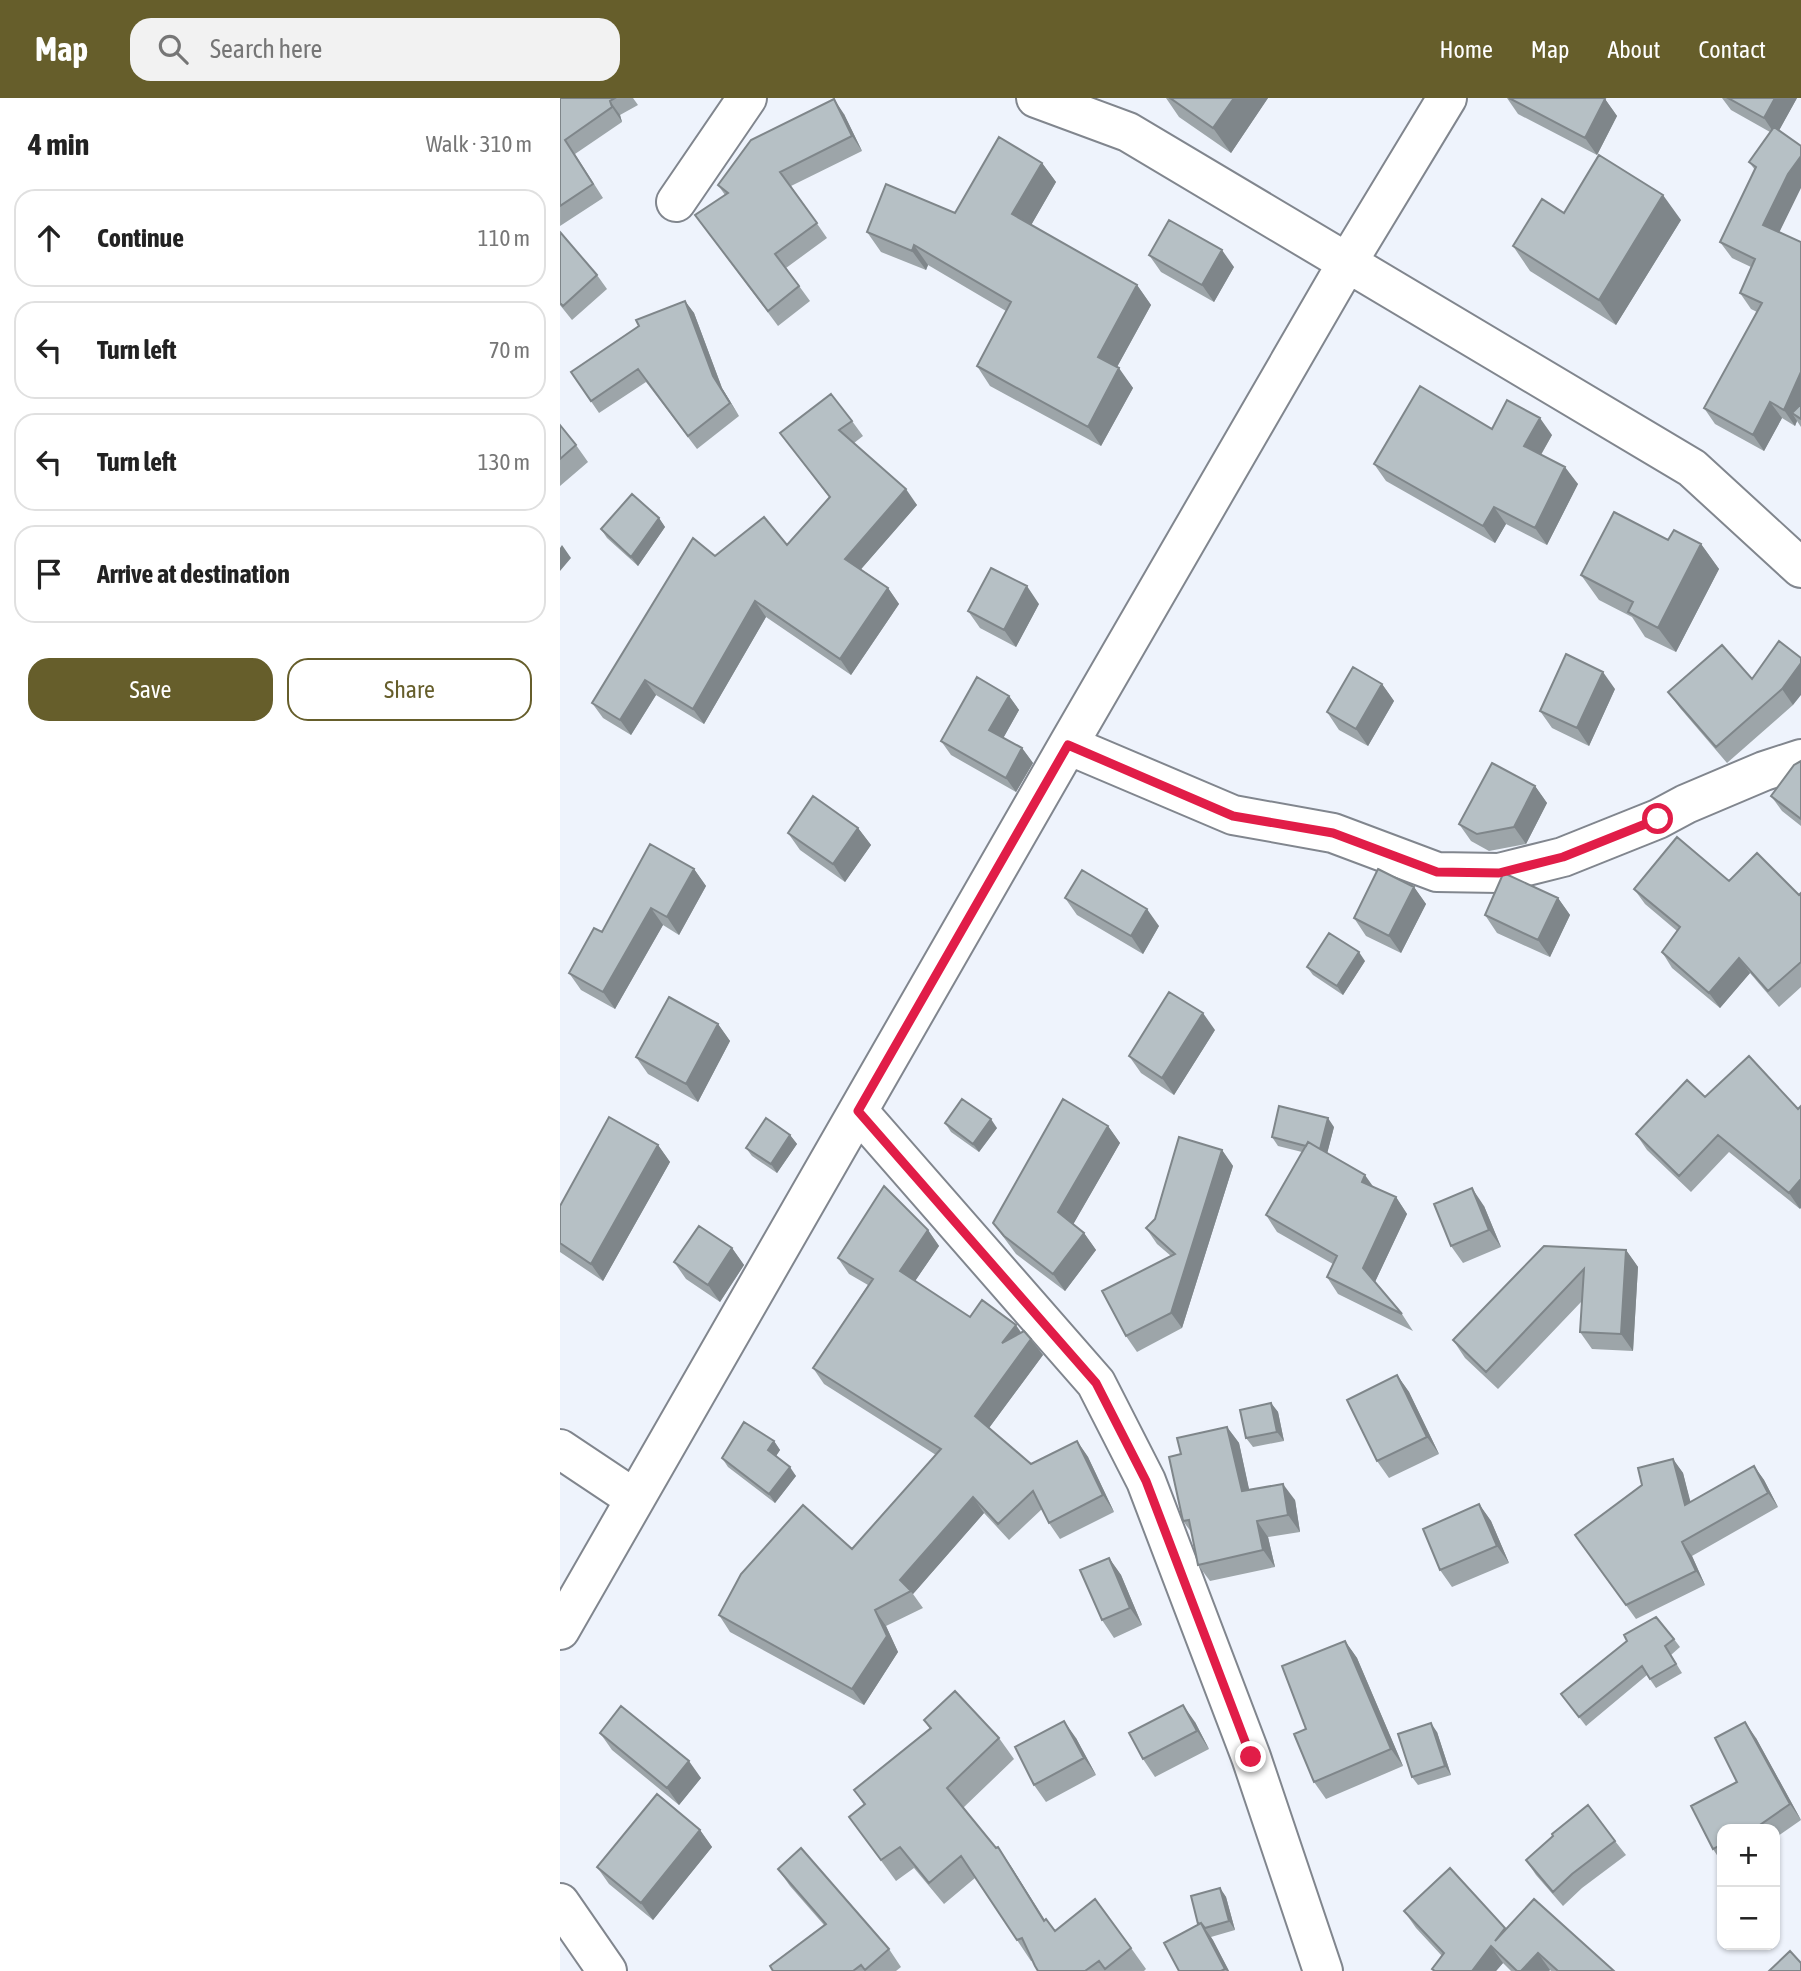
<!DOCTYPE html>
<html lang="en">
<head>
<meta charset="utf-8">
<style>
	:root { --surface:#fff; --page:#f2f2f2; --text:#222; --muted:#767676; --line:#e0e0e0; --accent:#665e2b }
	body { margin:0; font-family:"Asap Condensed",sans-serif; background:var(--page); color:var(--text) }
	.controls { position:absolute; right:21px; bottom:21px; display:grid; overflow:hidden; border-radius:14px; box-shadow:0 2px 5px #0004 }
	.controls button { width:63px; height:63px; display:grid; place-items:center; padding:0; border:0; border-bottom:2px solid var(--line); background:var(--surface); color:var(--text); font:35px sans-serif }
	.stop { position:absolute; width:21px; height:21px; margin:-16px; border:5px solid #e11d48; border-radius:50%; background:#fff }
	.stop.end { background:#e11d48; border-color:#fff; box-shadow:0 2px 7px #0008 }
	.list { margin:0; padding:0; list-style:none }
	h2 { display:flex; justify-content:space-between; align-items:center; height:91px; margin:0; padding:0 28px; font-size:30px }
	h2 small { font-size:23px; font-weight:400; color:var(--muted) }
	.list li { display:grid; grid-template-columns:46px 1fr auto; gap:21px; align-items:center; box-sizing:border-box; height:98px; margin:0 14px 14px; padding:0 14px; border:2px solid var(--line); border-radius:21px }
	.list b { display:block; font-size:26px; white-space:nowrap }
	.list em { font-size:23px; font-style:normal; color:var(--muted) }
	.actions { display:flex; gap:14px; padding:21px 28px }
	.actions a { flex:1; padding:16px 0; border:2px solid var(--accent); border-radius:21px; text-align:center; font-size:24px; color:var(--accent) }
	.actions .main { background:var(--accent); color:#fff }
	.icon { flex:none; width:38px; height:38px; fill:none; stroke:currentColor; stroke-width:2; stroke-linecap:round; stroke-linejoin:round }
	.map { position:relative; flex:none; width:1241px; height:1873px; overflow:hidden }
	header { display:flex; align-items:center; gap:42px; box-sizing:border-box; height:98px; padding:0 35px; background:var(--accent); color:#fff }
	header strong { font-size:33px }
	nav { display:flex; gap:38px; margin-inline-start:auto; font-size:24px }
	.search { width:490px; height:63px; background:var(--page); display:flex; align-items:center; gap:18px; box-sizing:border-box; padding:0 24px; border-radius:21px; color:var(--muted); font-size:26px }
	main { display:flex }
	aside { flex:1; background:var(--surface) }
	.map>svg:first-child { display:block }
	.lines { fill:none; stroke-linecap:round; stroke-linejoin:round }
	.minor-casing { stroke:#81868e; stroke-width:42 }
	.minor { stroke:#fff; stroke-width:38 }
	.wall { fill:#9da5a9 }
	.shaded-wall { fill:#7f868a }
	.building { fill:#b6c0c5; stroke:#7f868a; stroke-width:2 }
	.route { stroke:#e11d48; stroke-width:9 }
</style>
</head>
<body>
<header>
<strong>Map</strong>
<div class="search"><svg class="icon" aria-label="search" viewBox="0 0 24 24"><circle cx="10" cy="10" r="6"/><path d="M15 15l6 6"/></svg>Search here</div>
<nav><a>Home</a><a>Map</a><a>About</a><a>Contact</a></nav>
</header>
<main>
<aside>
<h2>4 min<small>Walk · 310 m</small></h2>
<ul class="list">
<li><svg class="icon" aria-label="ahead" viewBox="0 0 24 24"><path d="M12 20V5M6 11l6-6 6 6"/></svg><div><b>Continue</b></div><em>110 m</em></li>
<li><svg class="icon" aria-label="left" viewBox="0 0 24 24"><path d="M17 20v-9H6M10 6l-5 5 5 5"/></svg><div><b>Turn left</b></div><em>70 m</em></li>
<li><svg class="icon" aria-label="left" viewBox="0 0 24 24"><path d="M17 20v-9H6M10 6l-5 5 5 5"/></svg><div><b>Turn left</b></div><em>130 m</em></li>
<li><svg class="icon" aria-label="arrive" viewBox="0 0 24 24"><path d="M6 21V4h12l-3 4 3 4H6"/></svg><div><b>Arrive at destination</b></div></li>
</ul>
<div class="actions"><a class="main">Save</a><a>Share</a></div>
</aside>
<div class="map">
<svg width="1241" height="1873" viewBox="0 0 1241 1873">
	<rect width="100%" height="100%" fill="#eef3fc"/>
	<g class="lines">
		<g class="minor-casing">
			<path id="minor" d="M476,0L568,34L1132,370L1241,470
				M116,104L187,0
				M508,647L673,717L773,735L877,774L939,775L1003,759L1098,721L1126,706L1204,673L1241,661
				M298,1013L536,1285L586,1383L691,1659L763,1873
				M0,1351L75,1401
				M0,1532L508,647L787,165L887,0
				M0,1805L47,1873"/>
		</g>
		<use href="#minor" class="minor"/>
	</g>
	<path class="wall" d="M0,0H73L78,7L60,17L62,24L15,56L43,100L0,128Z
		M606,0H708L671,55L619,19Z
		M947,0H1043L1045,1L1057,18L1037,57L958,16Z
		M1162,0H1237L1219,32L1239,92L1219,134L1241,144V329L1237,323L1235,328L1222,320L1204,353L1155,326L1144,310L1197,214L1191,211L1180,195L1191,169L1172,160L1160,144L1195,72L1189,64L1210,34L1171,12Z
		M284,16L302,53L231,88L267,140L226,170L250,203L218,228L135,117L165,97L158,87Z
		M482,65L496,84L471,127L577,187L591,207L557,269L573,290L541,348L430,288L417,268L446,213L368,167L366,172L321,154L307,134L395,115Z
		M1004,115L1121,122L1056,227L970,173L953,148Z
		M0,134L37,177L47,191L12,222L0,207Z
		M589,157L674,169L654,204L601,174Z
		M125,203L134,215L162,290L179,318L137,351L86,284L39,315L11,274Z
		M292,323L303,338L294,345L357,407L301,471L328,490L339,506L291,577L206,519L144,626L96,597L71,637L43,620L32,605L155,458L227,447L269,399L220,335Z
		M0,327L16,347L28,364L0,388Z
		M932,331L992,337L981,357L1018,386L987,447L946,426L935,445L826,383L814,366Z
		M99,420L105,429L78,468L47,440L41,431Z
		M1108,442L1141,446L1159,471L1116,554L1085,539L1072,519L1039,502L1021,477Z
		M479,506L456,549L420,530L408,513Z
		M1241,560L1233,607L1167,665L1120,610L1108,594L1192,581Z
		M822,586L834,603L808,648L779,632L767,614Z
		M1055,591L1029,648L992,630L980,613Z
		M449,598L459,612L443,640L462,650L473,665L456,694L391,657L381,643Z
		M1241,663V728L1222,713L1211,698Z
		M975,688L987,705L966,746L929,753L911,743L899,726Z
		M298,730L311,747L285,784L240,752L228,735Z
		M134,771L146,788L119,837L103,827L55,911L21,892L9,875Z
		M1169,783L1239,797L1241,795V889L1219,909L1190,875L1160,910L1112,870L1102,854L1117,833L1085,806L1074,791Z
		M854,789L866,806L841,855L806,838L794,820Z
		M505,800L599,828L583,856L517,817Z
		M998,800L1010,817L990,859L937,835L925,817Z
		M805,863L783,897L753,877L747,869Z
		M158,926L170,943L138,1004L88,976L76,959Z
		M655,932L614,997L581,975L569,958Z
		M1189,958L1240,1111L1169,1054L1131,1094L1087,1052L1076,1036L1145,999Z
		M385,1025L437,1030L419,1054L391,1034Z
		M548,1028L560,1045L513,1126L524,1135L536,1152L505,1193L456,1156L433,1125Z
		M774,1029L767,1055L813,1089L836,1099L847,1116L815,1184L842,1216L853,1233L778,1196L767,1179L773,1166L717,1134L706,1117L742,1054L718,1048L712,1039Z
		M230,1037L237,1046L217,1075L192,1058L186,1050Z
		M98,1047L110,1064L43,1183L0,1154V1108Z
		M662,1052L673,1068L622,1230L577,1254L566,1238L611,1158L597,1146L586,1130Z
		M924,1108L941,1149L903,1165L891,1148Z
		M368,1132L379,1148L355,1183L410,1219L461,1235L471,1241L483,1257L429,1330L471,1366L517,1343L528,1359L554,1414L500,1441L489,1425L482,1411L449,1442L424,1415L353,1496L363,1510L326,1528L338,1554L304,1607L170,1534L159,1517L292,1451L376,1357L264,1286L253,1270L308,1187L289,1176L278,1160Z
		M984,1148L1066,1152L1078,1169L1073,1253L1032,1251L1020,1234L1022,1203L938,1291L905,1260L893,1242Z
		M172,1150L184,1167L160,1204L126,1181L114,1164Z
		M837,1277L849,1294L879,1356L829,1380L817,1363Z
		M711,1305L718,1314L724,1343L693,1349L686,1340Z
		M667,1329L679,1345L689,1392L735,1402L740,1434L708,1439L715,1469L650,1483L638,1467L632,1435L623,1423L621,1356Z
		M214,1343L220,1352L216,1358L236,1378L215,1405L168,1369L162,1360Z
		M1113,1361L1123,1375L1130,1404L1194,1368L1204,1382L1218,1409L1132,1458L1145,1487L1076,1521L1015,1437L1082,1387Z
		M919,1406L931,1423L949,1465L892,1489L880,1472Z
		M549,1460L561,1477L582,1527L554,1540L542,1522Z
		M1114,1541L1120,1549L1111,1557L1122,1575L1096,1590L1087,1577L1026,1628L1001,1596Z
		M785,1543L797,1560L843,1668L766,1701L754,1684L746,1631Z
		M364,1622L439,1640L454,1661L403,1710L436,1750L438,1749L452,1770L485,1822L495,1833L571,1850L586,1871L584,1873H478L473,1863H471L457,1842L415,1780L384,1806L354,1770L336,1783L289,1719L304,1707L294,1692L370,1631Z
		M635,1624L649,1651L595,1679L583,1661Z
		M877,1634L891,1677L858,1687L852,1679Z
		M40,1635L141,1680L119,1707L52,1652Z
		M516,1640L536,1677L486,1704L474,1687Z
		M1196,1640L1241,1722L1215,1740V1731H1162V1765L1153,1751L1177,1684Z
		M140,1732L152,1749L93,1822L49,1786L37,1769Z
		M1055,1743L1066,1757L1022,1790L1003,1808L976,1777L966,1762Z
		M218,1771L329,1851L341,1869L336,1873H213L264,1827L230,1788Z
		M660,1790L666,1799L675,1832L651,1839L669,1873H619L638,1826Z
		M844,1813L946,1831L1054,1873H991L990,1872L989,1873H951L943,1865L936,1873H873L872,1871L882,1858L856,1830Z"/>
	<path class="shaded-wall" d="M674,0H708L671,55L653,30Z
		M1215,0H1237L1216,38L1204,20Z
		M274,1L284,16L302,53L292,38Z
		M1045,1L1057,18L1037,57L1025,40Z
		M50,3L60,17L62,24L52,9Z
		M1241,58V90L1215,143L1203,127L1228,76Z
		M482,65L496,84L466,136L452,116Z
		M1103,97L1121,122L1056,227L1039,202Z
		M354,147L368,167L366,172L352,153Z
		M662,152L674,169L654,204L642,187Z
		M577,187L591,207L552,278L538,259Z
		M125,203L134,215L162,290L179,318L153,278Z
		M559,270L573,290L541,348L528,329Z
		M1241,274V315H1232L1237,323L1235,328L1224,312Z
		M1210,304L1222,320L1204,353L1193,337Z
		M980,320L992,337L976,365L964,348Z
		M1005,369L1018,386L987,447L975,430Z
		M346,391L357,407L296,477L285,461Z
		M934,409L946,426L935,445L923,428Z
		M99,420L105,429L78,468L71,459Z
		M1141,446L1159,471L1116,554L1098,530Z
		M2,447L11,460L0,473V450Z
		M467,488L479,506L456,549L444,532Z
		M328,490L339,506L291,577L280,561Z
		M195,503L206,519L144,626L133,611Z
		M1241,565V597L1233,607L1222,591Z
		M1043,574L1055,591L1029,648L1017,630Z
		M85,582L96,597L71,637L60,622Z
		M822,586L834,603L808,648L796,631Z
		M449,598L459,612L440,646L429,632Z
		M462,650L473,665L456,694L446,680Z
		M975,688L987,705L966,746L954,729Z
		M298,730L311,747L285,784L273,766Z
		M134,771L146,788L119,837L107,819Z
		M854,789L866,806L841,855L829,838Z
		M998,800L1010,817L990,859L978,842Z
		M91,810L103,827L55,911L43,894Z
		M587,811L599,828L583,856L571,838Z
		M799,854L805,863L783,897L777,888Z
		M1179,860L1190,875L1160,910L1149,895Z
		M643,915L655,932L614,997L602,980Z
		M158,926L170,943L138,1004L126,986Z
		M768,1020L774,1029L766,1060L760,1051Z
		M431,1021L437,1030L419,1054L413,1046Z
		M548,1028L560,1045L510,1132L498,1114Z
		M230,1037L237,1046L217,1075L211,1066Z
		M98,1047L110,1064L43,1183L31,1166Z
		M662,1052L673,1068L622,1230L611,1215Z
		M805,1077L817,1094L802,1084Z
		M1241,1081V1110L1240,1111L1229,1095Z
		M912,1090L924,1108L941,1149L929,1132Z
		M836,1099L847,1116L814,1186L803,1170Z
		M368,1132L379,1148L351,1189L340,1173Z
		M524,1135L536,1152L505,1193L493,1176Z
		M172,1150L184,1167L160,1204L148,1187Z
		M1066,1152L1078,1169L1073,1253L1061,1236Z
		M456,1227L467,1243L442,1245Z
		M471,1241L483,1257L426,1334L415,1318Z
		M837,1277L849,1294L879,1356L867,1339Z
		M711,1305L718,1314L724,1343L717,1334Z
		M667,1329L679,1345L693,1409L682,1393Z
		M214,1343L220,1352L214,1361L208,1352Z
		M517,1343L528,1359L554,1414L543,1397Z
		M1113,1361L1123,1375L1135,1421L1125,1407Z
		M1194,1368L1204,1382L1218,1409L1208,1395Z
		M230,1369L236,1378L215,1405L209,1396Z
		M723,1386L735,1402L740,1434L728,1417Z
		M413,1399L424,1415L353,1496L340,1482Z
		M919,1406L931,1423L949,1465L937,1448Z
		M697,1423L708,1439L715,1469L703,1452Z
		M1122,1444L1132,1458L1145,1487L1136,1473Z
		M549,1460L561,1477L582,1527L570,1510Z
		M315,1512L326,1528L338,1554L304,1607L292,1591Z
		M785,1543L797,1560L843,1668L831,1651Z
		M623,1607L635,1624L649,1651L637,1633Z
		M504,1623L516,1640L536,1677L524,1660Z
		M1185,1624L1196,1640L1241,1722L1230,1706Z
		M871,1625L877,1634L891,1677L885,1668Z
		M129,1663L141,1680L119,1707L107,1690Z
		M140,1732L152,1749L93,1822L81,1805Z
		M438,1749L452,1770L498,1844L484,1823Z
		M660,1790L666,1799L675,1832L669,1823Z
		M641,1825L653,1842L669,1873H667L665,1871Z
		M931,1848L943,1865L936,1873H912Z
		M978,1855L990,1872L989,1873H961Z"/>
	<path class="building" d="M0,0H55L50,3L52,9L5,42L33,86L0,108Z
		M610,0H674L653,30Z
		M949,0H1043L1045,1L1025,40Z
		M1168,0H1215L1204,20Z
		M274,1L292,38L220,74L257,125L215,156L239,188L208,213L135,117L168,95L158,87L191,42Z
		M1214,29L1241,48V58L1228,76L1203,127L1241,144V274L1224,312L1210,304L1193,337L1144,310L1202,205L1180,195L1195,161L1160,144L1196,69L1189,64Z
		M439,39L482,65L452,116L577,187L538,259L559,270L528,329L417,268L451,204L354,147L352,153L307,134L326,86L395,115Z
		M1039,57L1103,97L1039,202L953,148L982,101L1004,115Z
		M609,122L662,152L642,187L589,157Z
		M0,134L37,177L3,208L0,205Z
		M125,203L153,278L170,305L128,338L78,271L31,303L11,274L79,228L76,222Z
		M860,288L932,331L947,302L980,320L964,348L1005,369L975,430L934,409L923,428L814,366Z
		M271,296L292,323L279,332L346,391L285,461L328,490L280,561L195,503L133,611L85,582L60,622L32,605L133,440L155,458L204,419L227,447L270,399L220,335Z
		M1241,306V321L1232,315Z
		M0,327L16,347L0,361Z
		M72,396L99,420L71,459L41,431Z
		M1054,414L1108,442L1114,432L1141,446L1098,530L1068,514L1073,504L1021,477Z
		M431,470L467,488L444,532L408,513Z
		M1219,543L1241,560V565L1222,591L1156,649L1108,594L1162,547L1192,581Z
		M1006,556L1043,574L1017,630L980,613Z
		M793,569L822,586L796,631L767,614Z
		M417,579L449,598L429,632L462,650L446,680L381,643Z
		M1241,663V721L1211,698L1234,667Z
		M932,665L975,688L954,729L917,736L899,726Z
		M253,698L298,730L273,766L228,735Z
		M1117,739L1169,783L1197,755L1239,797L1241,795V864L1208,893L1179,860L1149,895L1102,854L1120,829L1074,791Z
		M90,746L134,771L107,819L91,810L43,894L9,875L34,830L42,834Z
		M818,771L854,789L829,838L794,820Z
		M522,772L587,811L571,838L505,800Z
		M943,776H946L998,800L978,842L925,817Z
		M769,835L799,854L777,888L747,869Z
		M609,894L643,915L602,980L569,958Z
		M109,899L158,926L126,986L76,959Z
		M1189,958L1238,1011L1241,1008V1081L1229,1095L1158,1037L1119,1078L1076,1036L1127,982L1145,999Z
		M402,1001L431,1021L413,1046L385,1025Z
		M503,1001L548,1028L498,1114L524,1135L493,1176L444,1138L433,1125Z
		M719,1008L768,1020L760,1051L748,1044L746,1048L712,1039Z
		M49,1019L98,1047L31,1166L0,1145V1108Z
		M206,1020L230,1037L211,1066L186,1050Z
		M619,1039L662,1052L611,1215L566,1238L542,1193L615,1156L586,1130L595,1121Z
		M748,1044L805,1077L802,1084L836,1099L803,1170L842,1216L767,1179L777,1158L706,1117Z
		M324,1088L368,1132L340,1173L410,1219L422,1202L456,1227L442,1245L464,1233L471,1241L415,1318L471,1366L517,1343L543,1397L489,1425L473,1393L438,1426L413,1399L340,1482L351,1493L315,1512L327,1538L292,1591L159,1517L181,1476L243,1407L292,1451L381,1351L253,1270L313,1181L278,1160Z
		M912,1090L929,1132L891,1148L874,1106Z
		M139,1128L172,1150L148,1187L114,1164Z
		M984,1148L1066,1152L1061,1236L1020,1234L1024,1171L926,1274L893,1242Z
		M837,1277L867,1339L817,1363L787,1302Z
		M711,1305L717,1334L686,1340L680,1312Z
		M184,1324L214,1343L208,1352L230,1369L209,1396L162,1360Z
		M667,1329L682,1393L723,1386L728,1417L697,1423L703,1452L638,1467L629,1422L623,1423L609,1359L621,1356L617,1340Z
		M1113,1361L1125,1407L1194,1368L1208,1395L1122,1444L1136,1473L1066,1507L1015,1437L1082,1387L1078,1370Z
		M919,1406L937,1448L880,1472L863,1431Z
		M549,1460L570,1510L542,1522L520,1472Z
		M1096,1519L1114,1541L1105,1548L1116,1566L1090,1581L1082,1568L1019,1619L1001,1596L1067,1543L1064,1537Z
		M785,1543L831,1651L754,1684L734,1636L746,1631L722,1568Z
		M395,1593L439,1640L387,1690L436,1750L438,1749L484,1823L486,1821L495,1833L535,1801L571,1850L545,1871L539,1863L525,1873H478L475,1868L462,1840L457,1842L401,1758L369,1785L340,1749L321,1762L289,1719L305,1706L294,1692L371,1630L364,1622Z
		M623,1607L637,1633L583,1661L569,1635Z
		M61,1608L129,1663L107,1690L40,1635Z
		M504,1623L524,1660L474,1687L455,1649Z
		M1185,1624L1230,1706L1194,1731H1162V1746L1153,1751L1131,1708L1177,1684L1155,1640Z
		M871,1625L885,1668L852,1679L838,1636Z
		M97,1696L140,1732L81,1805L37,1769Z
		M1028,1707L1055,1743L1012,1776L993,1794L966,1762L993,1738L992,1736Z
		M241,1750L329,1851L305,1872L301,1867L293,1873H213L210,1868L266,1826L218,1771Z
		M890,1770L945,1830L935,1843L974,1801L1054,1873H998L978,1855L961,1873H957L931,1848L912,1873H875L872,1871L884,1855L844,1813Z
		M660,1790L669,1823L645,1830L641,1825L638,1826L631,1798Z
		M641,1825L665,1871L661,1873H619L604,1845Z
		M1230,1853L1241,1865V1873H1209Z"/>
	<g class="lines">
		<path class="route" d="M691,1659L586,1383L536,1285L298,1013L508,647L673,718L773,735L877,774L939,775L1003,759L1098,721"/>
	</g>
</svg>
<div class="controls">
<button>+</button>
<button>−</button>
</div>
<div class="stop" style="left:1098px;top:721px"></div>
<div class="stop end" style="left:691px;top:1659px"></div>
</div>
</main>
</body>
</html>
